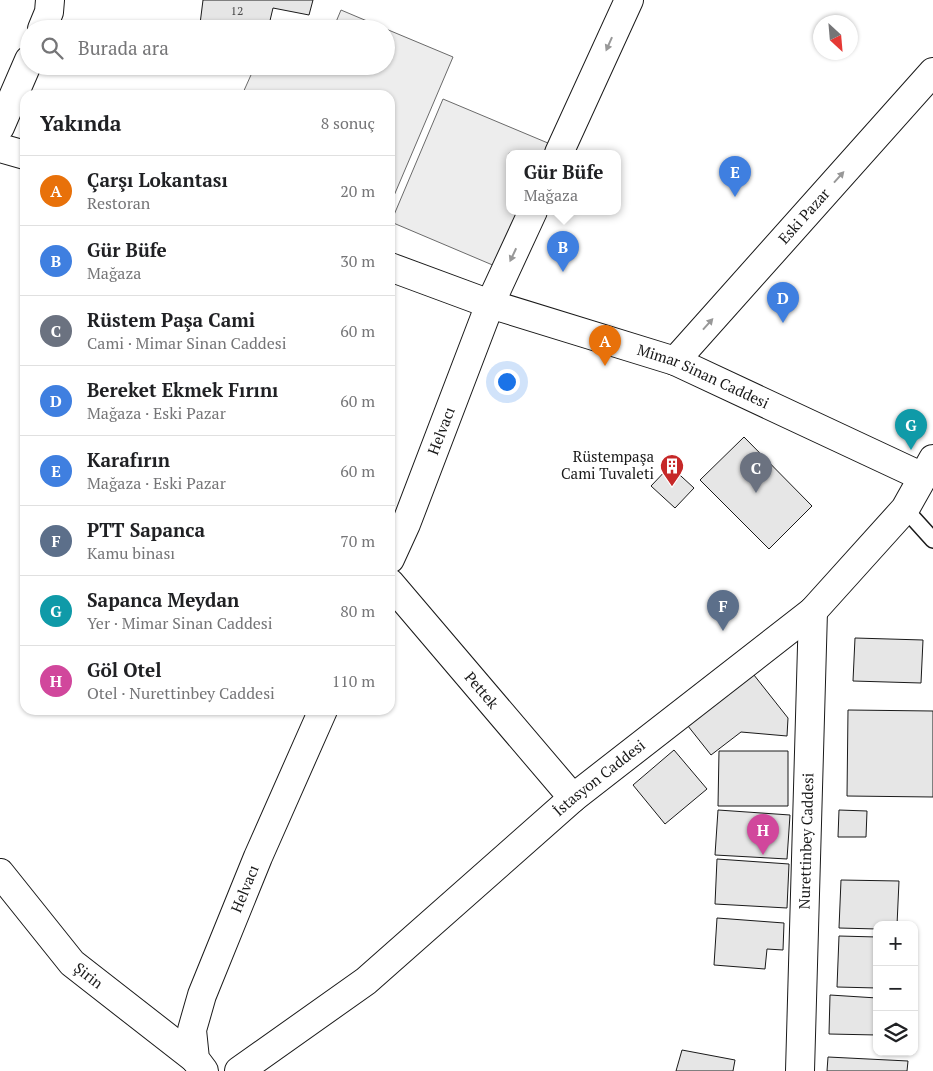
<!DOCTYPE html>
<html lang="tr">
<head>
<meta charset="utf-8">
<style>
	:root { --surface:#fff; --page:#f2f2f2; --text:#202124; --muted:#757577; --line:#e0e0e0; --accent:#7c3aed }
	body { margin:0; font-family:"PT Serif",serif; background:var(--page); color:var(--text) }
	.controls { position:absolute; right:15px; bottom:15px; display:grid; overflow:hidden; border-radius:10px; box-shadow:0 1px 4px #0004 }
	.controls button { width:45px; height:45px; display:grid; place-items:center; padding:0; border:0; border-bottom:1px solid var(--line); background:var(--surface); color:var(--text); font:25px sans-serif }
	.compass { position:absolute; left:813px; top:15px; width:45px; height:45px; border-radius:50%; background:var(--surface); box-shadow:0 1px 4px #0004; rotate:154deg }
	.you { position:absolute; left:506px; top:381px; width:18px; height:18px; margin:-12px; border:4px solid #fff; border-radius:50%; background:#1a73e8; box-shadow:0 0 0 8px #1a73e833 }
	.badge { display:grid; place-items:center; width:32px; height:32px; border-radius:50%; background:var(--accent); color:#fff; font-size:16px; font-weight:700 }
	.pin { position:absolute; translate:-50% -41px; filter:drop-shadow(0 1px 2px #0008) }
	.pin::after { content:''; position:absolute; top:26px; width:18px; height:15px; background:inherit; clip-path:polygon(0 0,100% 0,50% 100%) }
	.popup { position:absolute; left:506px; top:150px; width:115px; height:65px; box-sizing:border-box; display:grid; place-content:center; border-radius:10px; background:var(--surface); filter:drop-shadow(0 1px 4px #0005); font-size:16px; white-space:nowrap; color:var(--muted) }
	.popup b { font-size:19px; color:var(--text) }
	.popup::after { content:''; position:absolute; left:50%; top:100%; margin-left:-10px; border:10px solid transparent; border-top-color:var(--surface) }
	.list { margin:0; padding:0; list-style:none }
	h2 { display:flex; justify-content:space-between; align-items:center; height:65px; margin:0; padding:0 20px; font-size:21px }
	h2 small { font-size:16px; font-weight:400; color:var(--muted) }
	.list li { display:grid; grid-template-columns:32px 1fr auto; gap:15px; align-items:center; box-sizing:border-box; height:70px; padding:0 20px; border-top:1px solid var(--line) }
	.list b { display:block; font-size:19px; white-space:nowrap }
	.list p { margin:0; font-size:16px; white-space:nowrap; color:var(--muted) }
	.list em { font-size:16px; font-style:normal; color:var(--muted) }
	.icon { flex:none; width:28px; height:28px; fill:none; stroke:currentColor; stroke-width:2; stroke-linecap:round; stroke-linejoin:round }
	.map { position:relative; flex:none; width:933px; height:1071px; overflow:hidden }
	.search { position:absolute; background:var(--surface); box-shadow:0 1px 4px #0004; left:20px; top:20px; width:375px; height:55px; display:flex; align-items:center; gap:12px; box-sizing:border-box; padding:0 18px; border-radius:28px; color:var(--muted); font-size:19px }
	.panel { position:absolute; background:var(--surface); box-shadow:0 1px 4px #0004; left:20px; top:90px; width:375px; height:625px; border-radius:15px }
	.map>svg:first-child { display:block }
	.built { fill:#ededed; stroke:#6a6a6a }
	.building { fill:#e6e6e6; stroke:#1a1a1a }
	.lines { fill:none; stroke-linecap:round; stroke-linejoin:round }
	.lane-casing { stroke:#1a1a1a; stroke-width:18 }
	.street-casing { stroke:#1a1a1a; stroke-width:30 }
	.secondary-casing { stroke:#1a1a1a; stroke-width:30 }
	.lane { stroke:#fff; stroke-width:15 }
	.street { stroke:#fff; stroke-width:28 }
	.secondary { stroke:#fff; stroke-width:28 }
	.oneway { fill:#989898 }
	.labels { text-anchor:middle; stroke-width:4; stroke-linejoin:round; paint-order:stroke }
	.number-label { font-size:12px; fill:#4d4d4d }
	.street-label { font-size:15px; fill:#1a1a1a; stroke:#fff }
	.poi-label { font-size:15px; fill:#1a1a1a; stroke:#fff; text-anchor:end }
</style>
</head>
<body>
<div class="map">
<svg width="933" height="1071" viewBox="0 0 933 1071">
	<rect width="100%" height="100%" fill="#fff"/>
	<path class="built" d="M341,10L386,29H333Z
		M386,29L453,57L390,205V95H242L255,66H386Z
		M443,99L555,146L552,153H509V211H527L502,269L391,222Z"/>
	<path class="building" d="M203,0H313L309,15L273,8L268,29H217L200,24Z
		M744,437L812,506L769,549L700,480Z
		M670,466L694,488L675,508L651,486Z
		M855,638L923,640L921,683L853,681Z
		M750,670L788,718L787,736L741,732L711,755L684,721Z
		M848,710L933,711V797L847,796Z
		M674,750L707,789L665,824L633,785Z
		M719,751H788V806H718Z
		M718,810L790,815L787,859L715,855Z
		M839,810L867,811L866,837H838Z
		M717,859L789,864L787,908L715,904Z
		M841,880L899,881L897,925H877V929L839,928Z
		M717,918L784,923L783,950L767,949L765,969L714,965Z
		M839,936L877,937V988L837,987Z
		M830,995L877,998V1035L829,1034Z
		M682,1050L735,1060L733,1071H676Z
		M828,1057L908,1061L907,1071H827Z"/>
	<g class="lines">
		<g class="lane-casing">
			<path id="lane" d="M905,509L933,540"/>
		</g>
		<g class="street-casing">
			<g id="street">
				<path d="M42,29L49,12L50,0"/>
				<path d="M0,127L29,60"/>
				<path d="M559,153L629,0"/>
				<path id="s1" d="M675,361L933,72"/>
				<path id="s2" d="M390,559L406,524L490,304L533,211"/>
				<path id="s3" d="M390,583L573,798"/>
				<path id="s4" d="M0,873L72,963L195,1059"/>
				<path id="s5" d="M204,1071L195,1059L192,1030L202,995L258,857L323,710"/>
				<path id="s6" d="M800,1071L813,611"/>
			</g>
		</g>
		<g class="secondary-casing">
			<g id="secondary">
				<path d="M0,148L25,155"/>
				<path id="s7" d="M390,267L490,304L675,361L923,477"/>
				<path id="s8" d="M239,1071L366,981L573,798L813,611L905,509L933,459"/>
			</g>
		</g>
		<use href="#lane" class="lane"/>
		<use href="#street" class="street"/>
		<use href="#secondary" class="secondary"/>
	</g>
	<defs><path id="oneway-solid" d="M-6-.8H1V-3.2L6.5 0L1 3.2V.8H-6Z" transform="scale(1.25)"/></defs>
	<g class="oneway">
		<use href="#oneway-solid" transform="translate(609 44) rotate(114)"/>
		<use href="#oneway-solid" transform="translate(839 177) rotate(-48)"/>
		<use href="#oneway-solid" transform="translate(513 255) rotate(115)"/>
		<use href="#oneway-solid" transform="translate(708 324) rotate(-48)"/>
	</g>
	<defs>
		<g id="building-pin" transform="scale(1.25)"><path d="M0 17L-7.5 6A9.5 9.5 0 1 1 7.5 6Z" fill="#c62828" stroke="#fff"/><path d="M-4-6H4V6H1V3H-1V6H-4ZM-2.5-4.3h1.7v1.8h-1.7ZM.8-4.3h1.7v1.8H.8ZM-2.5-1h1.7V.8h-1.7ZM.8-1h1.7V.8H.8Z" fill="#fff"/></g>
	</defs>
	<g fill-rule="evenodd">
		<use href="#building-pin" x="672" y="466"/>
	</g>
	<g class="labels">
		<g class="number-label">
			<text x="237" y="15">12</text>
		</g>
		<g class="street-label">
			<text dy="5" stroke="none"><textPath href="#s1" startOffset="194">Eski Pazar</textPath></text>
			<text dy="5" stroke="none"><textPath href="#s7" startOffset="332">Mimar Sinan Caddesi</textPath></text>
			<text dy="5" stroke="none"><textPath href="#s2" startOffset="138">Helvacı</textPath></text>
			<text dy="5" stroke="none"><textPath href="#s3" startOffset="141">Pettek</textPath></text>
			<text dy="5" stroke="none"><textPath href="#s8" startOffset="465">İstasyon Caddesi</textPath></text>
			<text dy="5" stroke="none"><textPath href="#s6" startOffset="230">Nurettinbey Caddesi</textPath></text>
			<text dy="5" stroke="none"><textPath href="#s5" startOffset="195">Helvacı</textPath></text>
			<text dy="5" stroke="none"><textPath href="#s4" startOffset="136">Şirin</textPath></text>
		</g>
		<g class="poi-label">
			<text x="654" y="462">Rüstempaşa<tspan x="654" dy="17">Cami Tuvaleti</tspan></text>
		</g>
	</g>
</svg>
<div class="controls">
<button>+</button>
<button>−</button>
<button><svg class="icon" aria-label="layers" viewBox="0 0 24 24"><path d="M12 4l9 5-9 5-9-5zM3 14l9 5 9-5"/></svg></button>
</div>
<svg class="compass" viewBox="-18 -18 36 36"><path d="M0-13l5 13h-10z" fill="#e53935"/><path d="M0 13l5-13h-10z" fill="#757577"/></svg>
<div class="you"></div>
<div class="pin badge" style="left:605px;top:366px;background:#e8710a">A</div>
<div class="pin badge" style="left:563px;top:272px;background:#3f7fe0">B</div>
<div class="popup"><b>Gür Büfe</b>Mağaza</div>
<div class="pin badge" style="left:756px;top:493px;background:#6b7280">C</div>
<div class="pin badge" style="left:783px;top:323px;background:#3f7fe0">D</div>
<div class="pin badge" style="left:735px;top:197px;background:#3f7fe0">E</div>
<div class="pin badge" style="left:723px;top:631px;background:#5c6f8a">F</div>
<div class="pin badge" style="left:911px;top:450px;background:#0f9aa8">G</div>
<div class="pin badge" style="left:763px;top:855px;background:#d1479c">H</div>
<div class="search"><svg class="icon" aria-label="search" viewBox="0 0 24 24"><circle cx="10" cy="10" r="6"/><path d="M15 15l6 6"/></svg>Burada ara</div>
<section class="panel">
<h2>Yakında<small>8 sonuç</small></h2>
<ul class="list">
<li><span class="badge" style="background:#e8710a">A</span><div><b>Çarşı Lokantası</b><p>Restoran</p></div><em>20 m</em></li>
<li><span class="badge" style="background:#3f7fe0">B</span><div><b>Gür Büfe</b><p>Mağaza</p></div><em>30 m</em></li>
<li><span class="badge" style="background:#6b7280">C</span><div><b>Rüstem Paşa Cami</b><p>Cami · Mimar Sinan Caddesi</p></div><em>60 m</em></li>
<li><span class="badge" style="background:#3f7fe0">D</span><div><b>Bereket Ekmek Fırını</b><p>Mağaza · Eski Pazar</p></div><em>60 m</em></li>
<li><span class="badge" style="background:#3f7fe0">E</span><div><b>Karafırın</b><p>Mağaza · Eski Pazar</p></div><em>60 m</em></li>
<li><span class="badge" style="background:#5c6f8a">F</span><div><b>PTT Sapanca</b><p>Kamu binası</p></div><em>70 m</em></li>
<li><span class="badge" style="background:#0f9aa8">G</span><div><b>Sapanca Meydan</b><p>Yer · Mimar Sinan Caddesi</p></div><em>80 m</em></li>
<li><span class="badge" style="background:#d1479c">H</span><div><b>Göl Otel</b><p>Otel · Nurettinbey Caddesi</p></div><em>110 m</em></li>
</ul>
</section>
</div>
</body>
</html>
